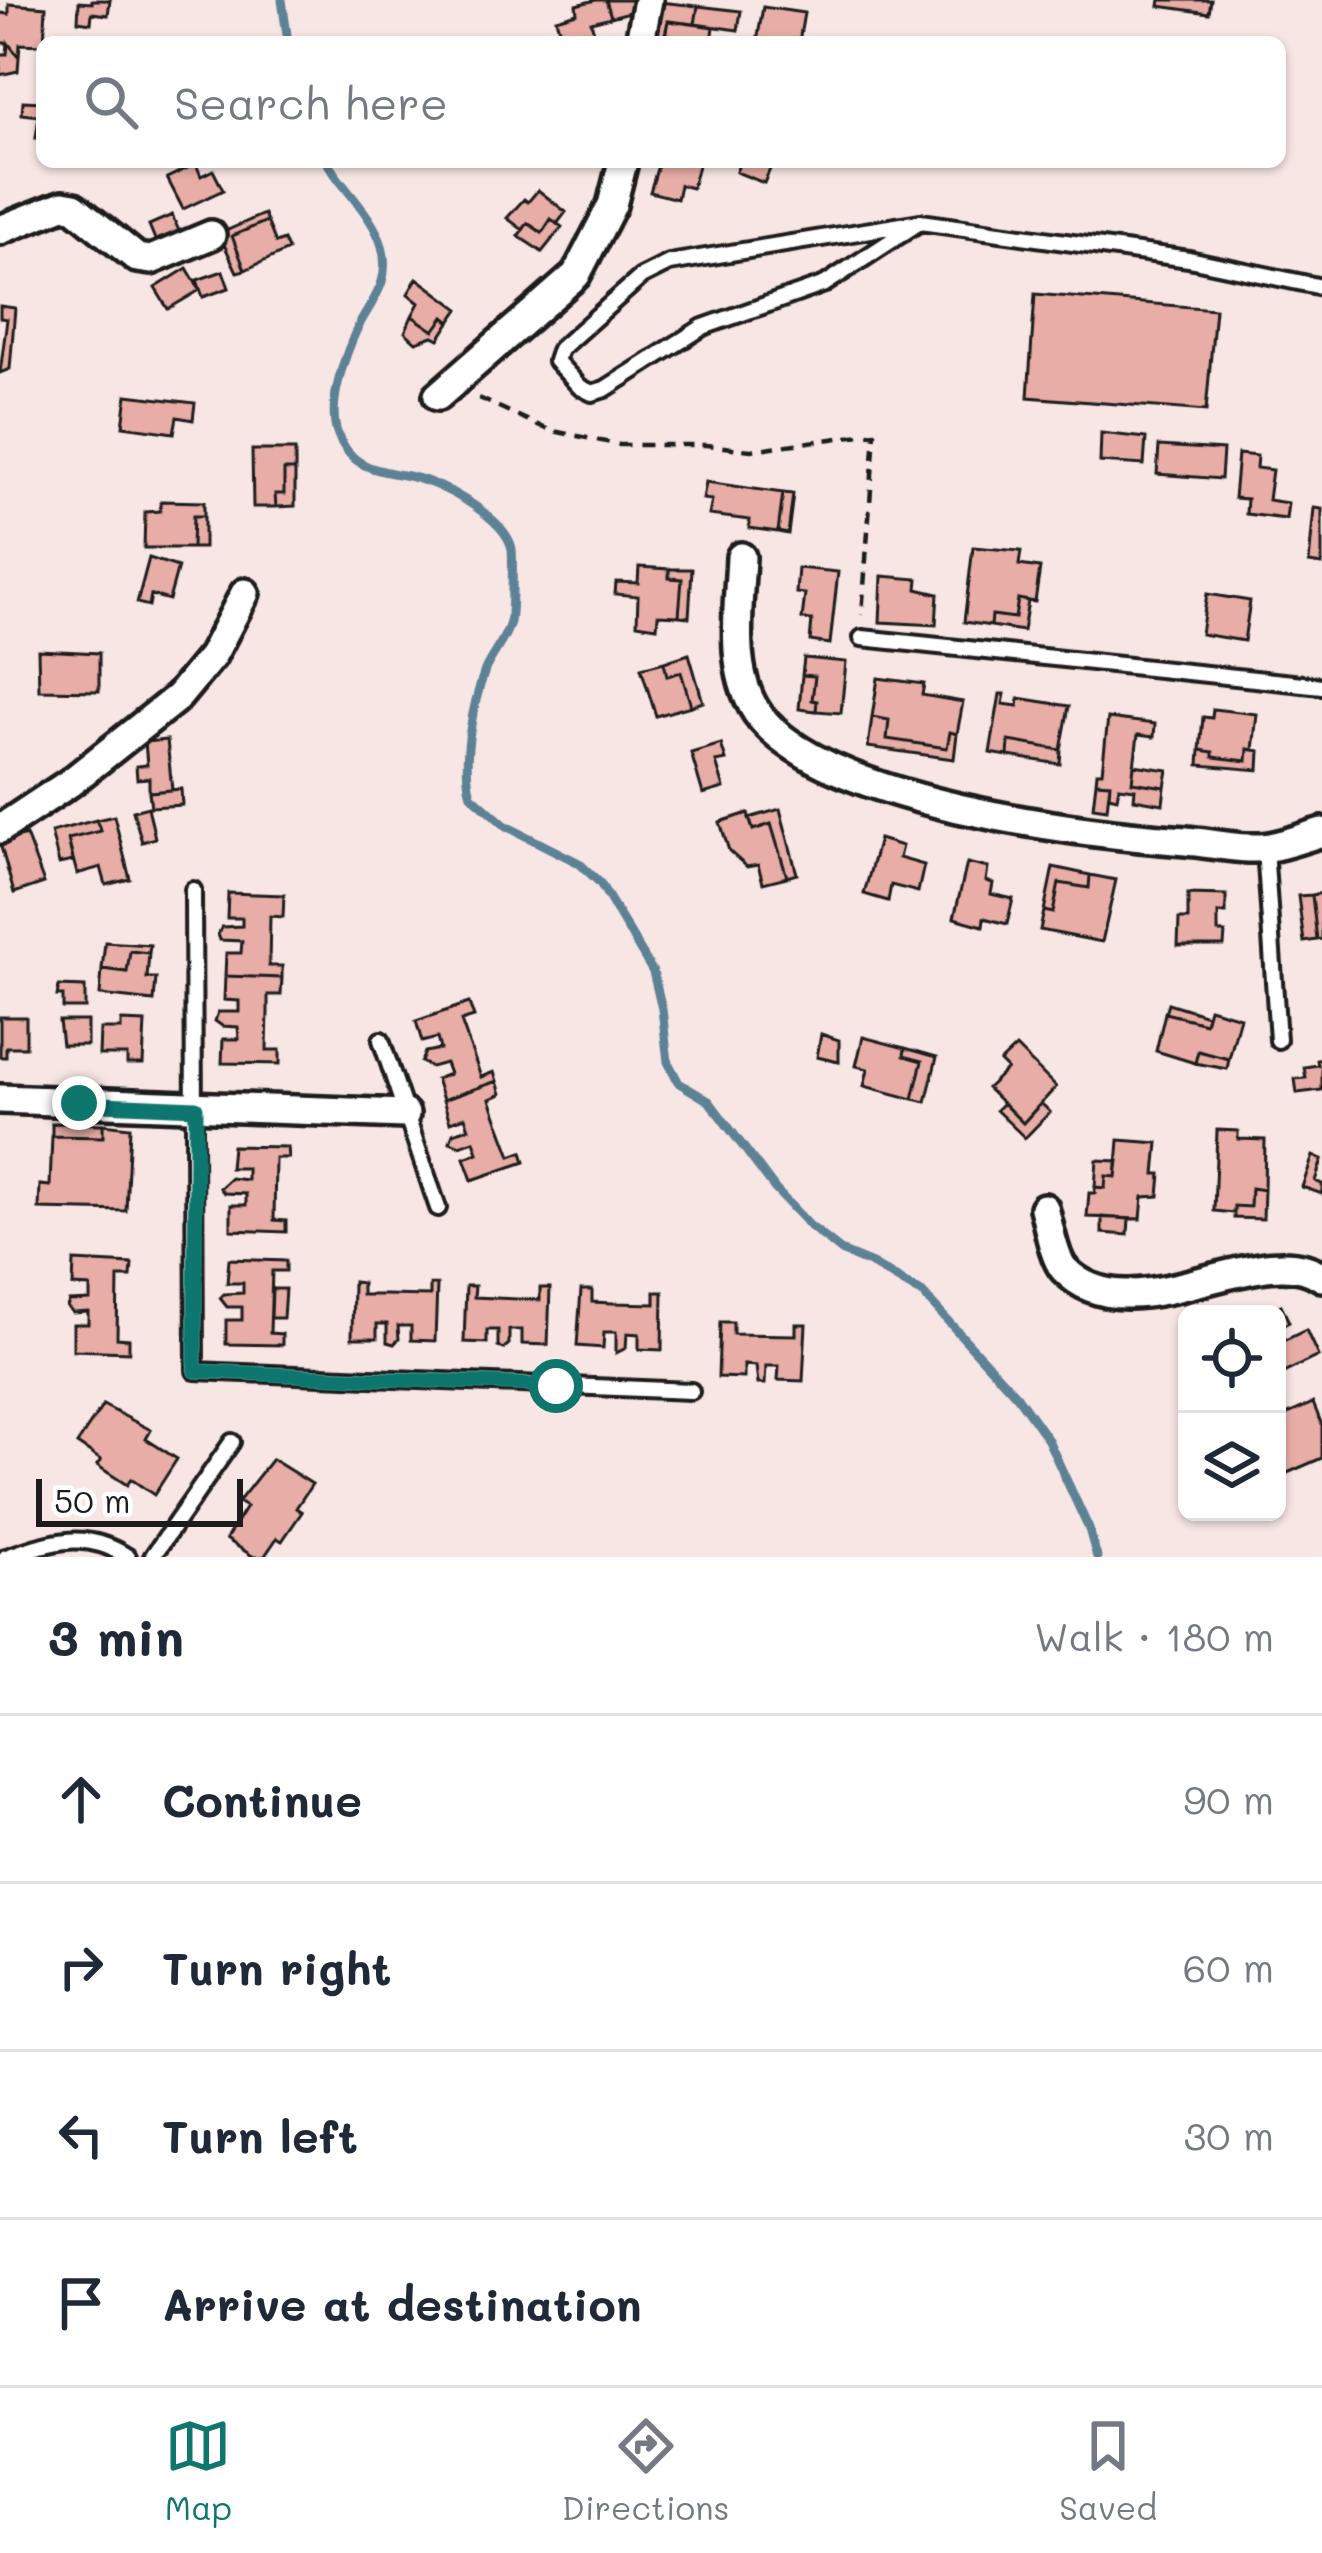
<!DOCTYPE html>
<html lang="en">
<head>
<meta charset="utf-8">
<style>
	:root { --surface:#fff; --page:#f2f2f3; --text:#1f2937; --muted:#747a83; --line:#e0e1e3; --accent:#0f766e }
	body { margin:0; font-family:Mali,sans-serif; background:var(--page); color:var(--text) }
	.controls { position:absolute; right:36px; bottom:36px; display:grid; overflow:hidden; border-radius:18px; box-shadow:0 3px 9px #0004 }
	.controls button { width:108px; height:108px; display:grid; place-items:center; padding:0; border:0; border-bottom:3px solid var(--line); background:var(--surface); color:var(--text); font:60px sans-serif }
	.scale { position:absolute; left:36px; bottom:30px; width:207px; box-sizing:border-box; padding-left:12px; border:6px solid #1c1c1c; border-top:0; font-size:33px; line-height:42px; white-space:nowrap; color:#1c1c1c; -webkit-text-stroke:9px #fff; paint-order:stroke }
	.stop { position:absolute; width:36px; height:36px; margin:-27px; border:9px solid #0f766e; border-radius:50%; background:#fff }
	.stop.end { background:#0f766e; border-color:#fff; box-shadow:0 3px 12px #0008 }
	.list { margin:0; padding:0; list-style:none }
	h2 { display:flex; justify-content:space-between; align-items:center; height:156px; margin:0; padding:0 48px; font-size:51px }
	h2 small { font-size:39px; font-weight:400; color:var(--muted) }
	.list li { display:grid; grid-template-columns:78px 1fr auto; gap:36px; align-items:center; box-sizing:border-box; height:168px; padding:0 48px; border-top:3px solid var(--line) }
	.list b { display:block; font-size:45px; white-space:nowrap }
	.list em { font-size:39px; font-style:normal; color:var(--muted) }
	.icon { flex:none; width:66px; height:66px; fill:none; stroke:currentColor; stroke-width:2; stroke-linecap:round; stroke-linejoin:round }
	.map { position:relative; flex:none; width:1322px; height:1557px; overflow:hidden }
	.search { position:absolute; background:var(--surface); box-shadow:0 3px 9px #0004; left:36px; right:36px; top:36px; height:132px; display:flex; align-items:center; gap:30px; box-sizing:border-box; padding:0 42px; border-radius:18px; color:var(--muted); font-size:45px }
	.sheet { height:828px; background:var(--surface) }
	nav { display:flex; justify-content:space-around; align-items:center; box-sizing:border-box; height:168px; border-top:3px solid var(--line); background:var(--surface); font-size:33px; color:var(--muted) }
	nav a { display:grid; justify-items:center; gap:6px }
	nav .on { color:var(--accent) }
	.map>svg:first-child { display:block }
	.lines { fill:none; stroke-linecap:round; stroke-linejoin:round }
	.stream { stroke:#5d8296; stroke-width:9 }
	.building { fill:#e7ada6; stroke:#1c1c1c; stroke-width:3 }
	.service-casing { stroke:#1c1c1c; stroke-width:22 }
	.minor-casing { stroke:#1c1c1c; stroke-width:36 }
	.path { stroke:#1c1c1c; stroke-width:4.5; stroke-dasharray:12 9; stroke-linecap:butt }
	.service { stroke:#fff; stroke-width:14 }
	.minor { stroke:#fff; stroke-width:27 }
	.route { stroke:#0f766e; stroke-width:15 }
</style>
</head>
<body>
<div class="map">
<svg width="1322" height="1557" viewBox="0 0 1322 1557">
	<rect width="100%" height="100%" fill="#f8e6e4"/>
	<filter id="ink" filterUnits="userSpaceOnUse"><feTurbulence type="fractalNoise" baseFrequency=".00833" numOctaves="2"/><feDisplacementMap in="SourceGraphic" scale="24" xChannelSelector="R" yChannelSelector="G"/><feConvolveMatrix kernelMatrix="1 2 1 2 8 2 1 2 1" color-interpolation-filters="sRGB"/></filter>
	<g filter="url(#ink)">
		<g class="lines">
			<path class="stream" d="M282,0L288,42
				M327,162C343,190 373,214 382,246C393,287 366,305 353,338C342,364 327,409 338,435C353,471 380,470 412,477C442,483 506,518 512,549C513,557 512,615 510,622C506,639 492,654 485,670C473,704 461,761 471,795L506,826L579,863L600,883L653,972L662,1009L668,1062L679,1083L709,1101L775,1189L810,1226L843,1252L872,1264L923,1294L1017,1396L1048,1440L1089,1529L1097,1557"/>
		</g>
		<path class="building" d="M92,0H110L108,15L92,13L91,23L78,21L79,2L92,3Z
			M596,0H606L611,17L591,22L597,42H563L556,19L577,13L576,5Z
			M606,0H639L637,10L611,17Z
			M1160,0H1211L1209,13L1159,6Z
			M659,2L698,6L695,24L668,21L664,42H653Z
			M9,4L46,7L44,42L42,45L20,44L19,57L8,43H0V13L9,14Z
			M698,6L741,11L738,30L695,24Z
			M763,7L804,13L799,42H757Z
			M668,21L714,27L712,42H677L678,37L665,34Z
			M8,43L19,57L18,71L0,75V54H7Z
			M23,101L42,102V138H36L39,116L22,114Z
			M659,162H699L692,188L680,185L677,199L650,192Z
			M740,162H773L764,183L736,172Z
			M196,164L201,176L213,170L223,190L183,209L167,178Z
			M538,190L566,212L557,224L551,219L542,233L528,223L523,230L507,218L524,199L528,202Z
			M264,214L267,221L232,236L245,270L237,272L219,234Z
			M172,215L179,231L156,242L149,225Z
			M551,219L562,227L542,252L518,236L528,223L542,233Z
			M267,221L276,243L284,240L288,250L245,270L232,236Z
			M187,268L200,290L168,309L155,288Z
			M223,271L229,288L203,297L197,280Z
			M417,278L459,309L450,322L444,317L434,331L412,316L419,303L408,294Z
			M1035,294L1215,309L1206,411L1028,397Z
			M0,306L15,308L10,369L0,373L7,319L0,318Z
			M412,316L434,331L444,317L450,322L439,339L433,336L416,342L405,332Z
			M127,395L195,403L193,420L177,417L174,433L123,426Z
			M1101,433L1146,438L1144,465L1100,462Z
			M1159,446L1223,450L1221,479L1157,474Z
			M252,450H295V470H284V494H275L276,507H253Z
			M1238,454L1257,456L1256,468L1272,470L1268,500L1288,503L1286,519L1246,514L1247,499L1234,498Z
			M284,470H295V506L276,507L275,494H284Z
			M706,482L783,493L778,532L749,528L750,520L709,515L712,500L703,499Z
			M783,493L793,494L788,534L778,532Z
			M161,501L204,502V516H193L192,548H144L145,512L160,511Z
			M1314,508L1322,509V565L1309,563Z
			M193,516H204V548H192Z
			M973,547L1021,551L1019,565L1040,568L1035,602L1018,599L1015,618L992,615L991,626L964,622Z
			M149,558L178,567L169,600L151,595L149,606L137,603Z
			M639,567L669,569V578L682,579L679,616L658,615L657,627L637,624L638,596L615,594L616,582L638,583Z
			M798,568L838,572L830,644L810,641L812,620L802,619L805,594L796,593Z
			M669,569H692L689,617L679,616L682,579L669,578Z
			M882,576L918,579L917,589L938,594L936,625L880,622Z
			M1207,594L1250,601L1244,641L1201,634Z
			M1018,599L1028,601L1023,631L991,626L992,615L1015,618Z
			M38,650L99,653V691L39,690Z
			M689,654L703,702L691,706L681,672L667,676L664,662Z
			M804,658L846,662L841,713L816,711L817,701L812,700L815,676L802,675Z
			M664,662L667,676L681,672L691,706L656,716L641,668Z
			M802,675L815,676L812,700L817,701L816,711L799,709Z
			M878,678L924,684L922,695L963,702L957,734L950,732L947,748L887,739L889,720L872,717Z
			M1000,694H1005L1003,704L1018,706L1019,698L1069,706L1061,750L1009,741L1008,756L990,753Z
			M1213,709L1257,714L1253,750L1248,749L1247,761L1213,757V752L1200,750L1203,717L1212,718Z
			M872,717L889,720L887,739L947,748L950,732L957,734L954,759L868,747Z
			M1108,718L1155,724L1154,737L1138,735L1132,782L1165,787L1163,804L1134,799L1135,789L1119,787L1117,798L1109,796L1110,783L1096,782L1097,772H1102Z
			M167,740L172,790L149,792V778L137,779L136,766L147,765L145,742Z
			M1009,741L1061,750L1060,764L1008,756Z
			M721,744L726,760L716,762L724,788L703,794L691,753Z
			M1248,749L1260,751L1259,770L1199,765L1200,750L1213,752V757L1247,761Z
			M1134,765L1168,770L1165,787L1132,782Z
			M1096,782L1110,783L1107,809L1093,807Z
			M181,789L182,805L151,807L149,792Z
			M148,807L155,838L142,842L133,811Z
			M780,809L797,874L787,877L771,824L753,830L749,818Z
			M748,813L753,830L771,824L787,877L763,883L758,865L747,867L729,851L720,822Z
			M114,816L130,879L106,885L101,867L77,874L68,839L101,831L96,820Z
			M96,820L101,831L68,839L73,861L59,864L51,832Z
			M26,835L44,883L14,893L0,843Z
			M879,839L902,846L899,858L924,865L918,892L891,885L888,901L864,894Z
			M967,863L988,868L986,881L993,883L991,894L1013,899L1007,924L984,918L983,926L954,918Z
			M1053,867L1090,875L1089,888L1059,883L1053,913L1044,911Z
			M1090,875L1116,880L1102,942L1040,930L1044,911L1053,913L1059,883L1089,888Z
			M228,893L284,895L283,917L270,916L269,966H282V978L225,976L226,953H241L242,941L220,940L218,934L222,927L242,926V918H227Z
			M1322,893V939L1317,940L1312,895Z
			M1188,894L1226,895V913H1218V932L1225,933L1224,946H1178L1179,919H1188Z
			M1312,895L1317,940L1304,942L1298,896Z
			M105,942L150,945L149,953L130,951L127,972L102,969Z
			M130,951L149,953L147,978H156L154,1001L100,995L102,969L127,972Z
			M225,976L282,978L281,995H268V1012L267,1050H280V1064L222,1063L223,1039H239L238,1027L222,1026L215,1021L218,1012H239V1001L224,1000Z
			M59,986L85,987V1008H63V996H57Z
			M469,1003L474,1017L461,1021L481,1077L494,1072L497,1081L443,1100L436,1079L449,1074L445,1063L431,1067L421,1062L425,1052L440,1049L437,1038L422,1042L416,1021Z
			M1168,1003L1207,1015L1205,1023L1165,1013Z
			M1209,1008L1240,1017L1229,1059L1198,1051L1195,1063L1156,1051L1165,1013L1205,1023Z
			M0,1017H26V1047H6V1057H0Z
			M59,1021H87V1045H62Z
			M121,1021L145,1022L143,1064H127V1055H99L100,1029H121Z
			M821,1034L839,1040V1062L817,1057Z
			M863,1037L905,1048L904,1056L922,1061L913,1099L864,1086L868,1069L856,1066Z
			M1016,1047L1056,1087L1023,1123L987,1088L1007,1069L1000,1062Z
			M905,1048L937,1057L926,1102L913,1099L922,1061L904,1056Z
			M1198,1051L1229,1059L1227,1069L1195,1063Z
			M1322,1059V1090L1297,1093L1295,1079L1306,1078L1304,1067L1318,1065L1317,1060Z
			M497,1081L501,1094L490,1099L496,1116L511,1156L522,1152L525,1162L472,1180L464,1158L478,1153L474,1141L460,1146L450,1142L453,1133L469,1128L465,1117L450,1122L443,1100Z
			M1003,1103L1023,1123L1041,1103L1050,1112L1025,1138L996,1110Z
			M52,1123L103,1124V1137L52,1136Z
			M103,1124L130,1127L126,1211L39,1209L40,1185L50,1186L52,1136L103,1137Z
			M1217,1130L1238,1131V1139L1265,1140L1264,1190L1251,1188L1250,1207L1234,1206V1213L1214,1211Z
			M1119,1140L1158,1143L1155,1174H1161L1159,1196L1143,1197L1141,1219L1087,1217L1089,1193H1095V1187L1105,1188L1106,1176L1116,1177Z
			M232,1146L287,1147L288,1158H275L274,1220L286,1221V1232L231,1230V1205H246V1194L224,1193L220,1188L231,1178L247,1180V1168H230Z
			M1313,1156L1322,1160L1315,1181L1322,1184V1194L1302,1187Z
			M1097,1160L1118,1161L1116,1177L1106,1176L1105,1188L1095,1187Z
			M1251,1188L1264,1190L1263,1219L1234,1218V1206L1250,1207Z
			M1102,1217L1129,1219L1128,1235L1102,1233Z
			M229,1259L286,1261V1271H272L270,1333L282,1334V1345L226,1344V1320H242V1307H227L220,1298L224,1294L243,1293V1283H227Z
			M74,1261L132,1264L131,1277H118L117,1338L129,1339V1352L73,1350V1324H88V1312L73,1313L67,1307L69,1301L90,1300V1287L73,1286Z
			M353,1282L362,1283V1295H385L430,1296V1285H437L435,1341L411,1340V1326H398L399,1339L394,1344L387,1342V1324H377V1338H352Z
			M466,1286H475L474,1297L540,1300V1288H550L548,1345L522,1344V1330H509V1344L503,1349L498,1347V1330H487V1343L464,1342Z
			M272,1289H285L283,1318H271Z
			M581,1290H592V1302L613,1303L655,1304V1292H663L662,1350L639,1349V1334L627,1333L626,1348L616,1353V1332H604L603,1348L577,1346Z
			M1281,1305L1289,1322L1278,1328L1285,1340L1306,1330L1318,1356L1277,1376V1314H1263Z
			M720,1322H733V1334L796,1335V1324H806L803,1381L778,1380L779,1366H766L765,1384H758L756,1366L744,1365V1378L718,1377Z
			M1313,1403L1322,1425V1458L1285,1474L1277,1459V1419Z
			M103,1405L151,1430L146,1439L177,1459L154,1495L131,1479L127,1485L101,1468L97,1465L101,1460L77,1444Z
			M272,1459L312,1484L296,1508L302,1512L282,1541L277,1538L264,1557H254L226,1539L246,1507L238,1502Z"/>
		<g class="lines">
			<g class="service-casing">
				<path id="service" d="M920,222L825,284L703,327L605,389L592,393L580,387L556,361L560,349L641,277L669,263L920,222L1189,259L1322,287
					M862,638L1322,686
					M1265,848L1278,1040
					M193,890L195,1371L691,1391
					M381,1040L438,1208
					M6,1557C51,1542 85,1529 128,1557
					M152,1557L232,1442"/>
			</g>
			<g class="minor-casing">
				<path id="minor" d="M640,42L648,0
					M0,230L63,205L74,207L137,258L151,260L211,235
					M438,396L576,275L612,205L623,162
					M741,557C739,607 727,676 761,718C832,803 1079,833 1186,841C1212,843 1243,851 1269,847C1287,844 1305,837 1322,832
					M0,829L71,782L178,697L212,656L245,593
					M0,1099L405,1114
					M1044,1208C1049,1225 1053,1256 1064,1269C1130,1340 1260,1233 1322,1277"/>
			</g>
			<path class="path" d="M479,398L549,430L620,445H706L751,450L875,433L862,615"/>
			<use href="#service" class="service"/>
			<use href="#minor" class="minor"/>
		</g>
	</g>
	<g class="lines" filter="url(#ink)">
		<path class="route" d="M79,1103L196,1108L195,1371L556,1386"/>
	</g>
</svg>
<div class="controls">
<button><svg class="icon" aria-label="locate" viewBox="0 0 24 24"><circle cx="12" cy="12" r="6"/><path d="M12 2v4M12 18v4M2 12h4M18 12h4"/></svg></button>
<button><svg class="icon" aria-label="layers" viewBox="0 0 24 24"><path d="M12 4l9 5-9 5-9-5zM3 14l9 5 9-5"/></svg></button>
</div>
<div class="scale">50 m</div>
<div class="stop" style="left:556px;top:1386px"></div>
<div class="stop end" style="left:79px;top:1103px"></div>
<div class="search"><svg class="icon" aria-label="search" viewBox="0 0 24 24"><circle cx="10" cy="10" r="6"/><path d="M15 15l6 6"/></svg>Search here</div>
</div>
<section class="sheet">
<h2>3 min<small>Walk · 180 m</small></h2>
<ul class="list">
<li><svg class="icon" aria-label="ahead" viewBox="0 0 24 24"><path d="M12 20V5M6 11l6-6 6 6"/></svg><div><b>Continue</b></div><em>90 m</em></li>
<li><svg class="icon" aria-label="right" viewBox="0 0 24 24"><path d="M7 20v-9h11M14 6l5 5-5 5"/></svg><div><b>Turn right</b></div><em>60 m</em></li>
<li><svg class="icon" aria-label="left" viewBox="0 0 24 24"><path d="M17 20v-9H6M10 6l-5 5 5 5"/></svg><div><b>Turn left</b></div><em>30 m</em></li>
<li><svg class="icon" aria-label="arrive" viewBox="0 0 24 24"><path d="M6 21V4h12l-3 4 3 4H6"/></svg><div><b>Arrive at destination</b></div></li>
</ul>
</section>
<nav>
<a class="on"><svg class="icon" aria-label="map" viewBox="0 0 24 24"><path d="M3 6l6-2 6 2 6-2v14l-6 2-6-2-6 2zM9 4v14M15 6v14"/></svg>Map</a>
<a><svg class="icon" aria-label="directions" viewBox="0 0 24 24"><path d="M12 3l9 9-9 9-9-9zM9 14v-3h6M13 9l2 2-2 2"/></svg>Directions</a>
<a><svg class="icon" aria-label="saved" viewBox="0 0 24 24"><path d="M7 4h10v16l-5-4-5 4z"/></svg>Saved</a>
</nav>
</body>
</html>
